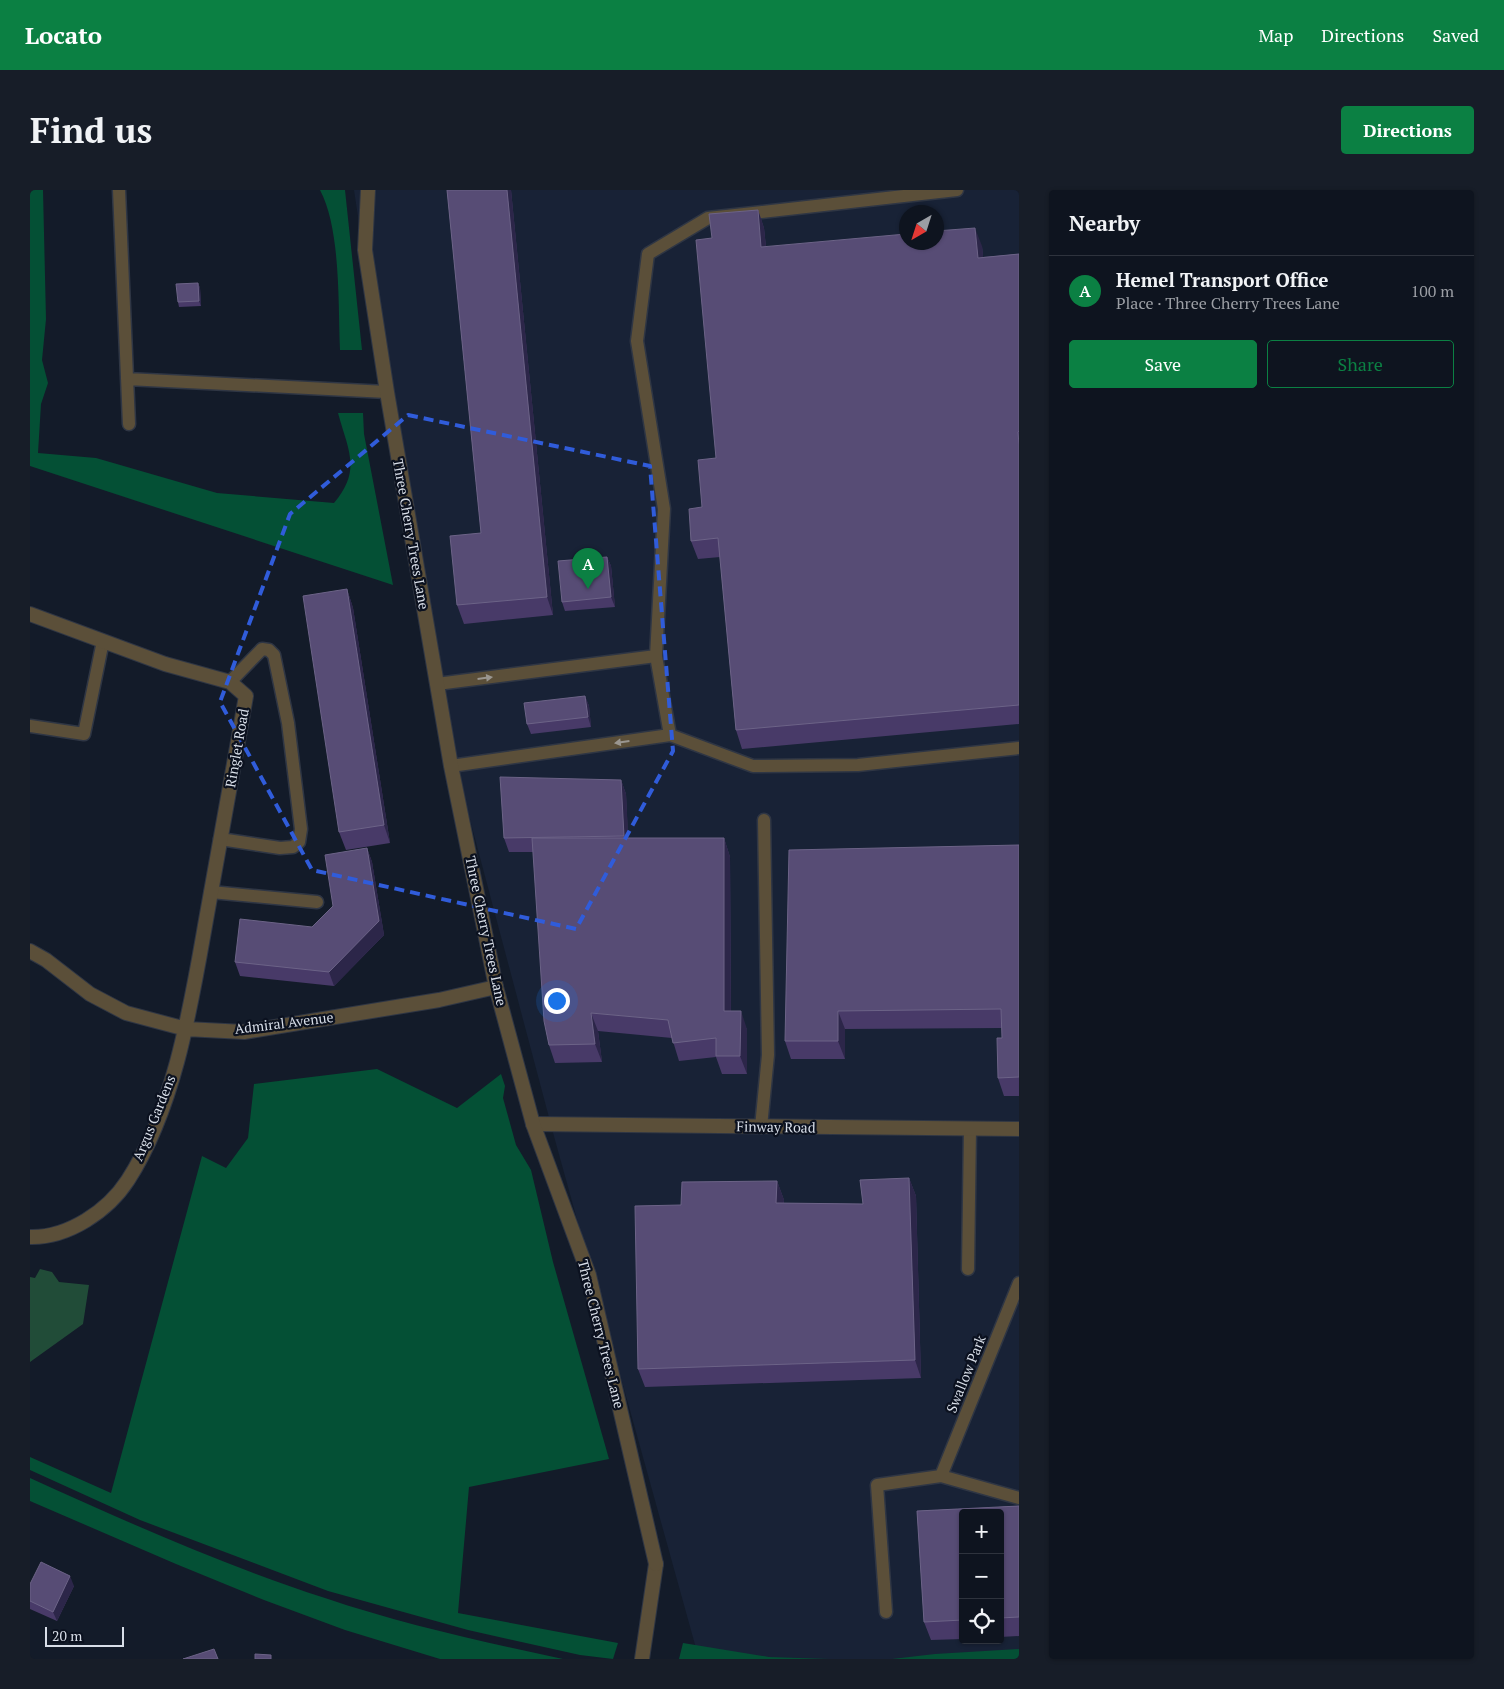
<!DOCTYPE html>
<html lang="en">
<head>
<meta charset="utf-8">
<style>
	:root { --surface:#0e141f; --page:#171d28; --text:#f1f3f6; --muted:#9b9ea4; --line:#2e333d; --accent:#0b8043 }
	body { margin:0; font-family:"PT Serif",serif; background:var(--page); color:var(--text) }
	.controls { position:absolute; right:15px; bottom:15px; display:grid; overflow:hidden; border-radius:5px; box-shadow:0 1px 4px #0004 }
	.controls button { width:45px; height:45px; display:grid; place-items:center; padding:0; border:0; border-bottom:1px solid var(--line); background:var(--surface); color:var(--text); font:25px sans-serif }
	.compass { position:absolute; left:869px; top:15px; width:45px; height:45px; border-radius:50%; background:var(--surface); box-shadow:0 1px 4px #0004; rotate:219deg }
	.scale { position:absolute; left:15px; bottom:12px; width:79px; box-sizing:border-box; padding-left:5px; border:2px solid #d8dee8; border-top:0; font-size:14px; line-height:18px; white-space:nowrap; color:#d8dee8; -webkit-text-stroke:4px #0b111f; paint-order:stroke }
	.you { position:absolute; left:526px; top:810px; width:18px; height:18px; margin:-12px; border:4px solid #fff; border-radius:50%; background:#1a73e8; box-shadow:0 0 0 8px #1a73e833 }
	.badge { display:grid; place-items:center; width:32px; height:32px; border-radius:50%; background:var(--accent); color:#fff; font-size:16px; font-weight:700 }
	.pin { position:absolute; translate:-50% -41px; filter:drop-shadow(0 1px 2px #0008) }
	.pin::after { content:''; position:absolute; top:26px; width:18px; height:15px; background:inherit; clip-path:polygon(0 0,100% 0,50% 100%) }
	.list { margin:0; padding:0; list-style:none }
	h2 { display:flex; justify-content:space-between; align-items:center; height:65px; margin:0; padding:0 20px; font-size:21px }
	h2 small { font-size:16px; font-weight:400; color:var(--muted) }
	.list li { display:grid; grid-template-columns:32px 1fr auto; gap:15px; align-items:center; box-sizing:border-box; height:70px; padding:0 20px; border-top:1px solid var(--line) }
	.list b { display:block; font-size:19px; white-space:nowrap }
	.list p { margin:0; font-size:16px; white-space:nowrap; color:var(--muted) }
	.list em { font-size:16px; font-style:normal; color:var(--muted) }
	.actions { display:flex; gap:10px; padding:15px 20px }
	.actions a { flex:1; padding:11px 0; border:1px solid var(--accent); border-radius:5px; text-align:center; font-size:18px; color:var(--accent) }
	.actions .main { background:var(--accent); color:#fff }
	.icon { flex:none; width:28px; height:28px; fill:none; stroke:currentColor; stroke-width:2; stroke-linecap:round; stroke-linejoin:round }
	.map { position:relative; flex:none; width:989px; height:1469px; overflow:hidden; border-radius:5px }
	header { display:flex; align-items:center; gap:30px; box-sizing:border-box; height:70px; padding:0 25px; background:var(--accent); color:#fff }
	header strong { font-size:24px }
	nav { display:flex; gap:28px; margin-inline-start:auto; font-size:18px }
	.intro { display:flex; align-items:center; justify-content:space-between; box-sizing:border-box; height:120px; padding:0 30px }
	h1 { margin:0; font-size:35px }
	.button { padding:12px 22px; border-radius:5px; background:var(--accent); color:#fff; font-size:18px; font-weight:700 }
	main { display:flex; gap:30px; padding:0 30px }
	aside { flex:1; background:var(--surface); border-radius:5px; box-shadow:0 1px 4px #0004 }
	.map>svg:first-child { display:block }
	.built { fill:#182236; fill-rule:evenodd }
	.green { fill:#214c38 }
	.forest { fill:#045035 }
	.lines { fill:none; stroke-linecap:round; stroke-linejoin:round }
	.service-casing { stroke:#2f3644; stroke-width:15 }
	.minor-casing { stroke:#2f3644; stroke-width:16 }
	.tertiary-casing { stroke:#2f3644; stroke-width:16 }
	.service { stroke:#5b4f39; stroke-width:12 }
	.minor { stroke:#5b4f39; stroke-width:14 }
	.tertiary { stroke:#5b4f39; stroke-width:14 }
	.wall { fill:#483a68 }
	.shaded-wall { fill:#2c2649 }
	.building { fill:#574c75; stroke:#6c6387 }
	.oneway { fill:#9a9690 }
	.marked { fill:none; stroke:#305cda; stroke-width:4; stroke-dasharray:10 6; stroke-linejoin:round }
	.labels { text-anchor:middle; stroke-width:4.5; stroke-linejoin:round; paint-order:stroke }
	.street-label { font-size:14px; fill:#d8dee8; stroke:#0b111f }
</style>
</head>
<body>
<header>
<strong>Locato</strong>
<nav><a>Map</a><a>Directions</a><a>Saved</a></nav>
</header>
<div class="intro"><h1>Find us</h1><a class="button">Directions</a></div>
<main>
<div class="map">
<svg width="989" height="1469" viewBox="0 0 989 1469">
	<rect width="100%" height="100%" fill="#131b29"/>
	<path class="built" d="M324,0H989V1469H669L525,950L391,445ZM876,22H906V52H876ZM933,1323H970V1450H933Z"/>
	<path class="green" d="M10,1079L22,1082L29,1092L59,1095L53,1134L0,1172V1087L5,1088Z"/>
	<path class="forest" d="M0,0H13L16,129L12,170L18,193L11,214L8,263L66,268L187,303L304,313C332,280 318,260 308,223H333L334,244L363,395L0,276Z
		M290,0H315L332,160H310C308,115 311,39 290,0Z
		M347,879L427,918L471,884L475,896L473,908L486,955L501,980L523,1072L579,1269L439,1297L428,1423L588,1453L583,1469L550,1465L438,1440L298,1401L110,1330L0,1280V1267L81,1303L172,966L196,978L218,948L224,894Z
		M0,1288C97,1332 193,1375 295,1408C372,1434 453,1452 533,1469H410L315,1440L234,1410L146,1374L0,1311Z
		M653,1453L739,1467L799,1469H649Z
		M989,1459V1469H862L905,1464Z"/>
	<g class="lines">
		<g class="service-casing">
			<path id="service" d="M89,0L99,234
				M97,189L357,202
				M407,494L626,466
				M0,536L54,544L73,451
				M640,545L626,466L634,319L607,151L618,64L678,28L927,0
				M421,576L640,545L723,576L828,575L989,558
				M190,649L250,658L263,657L269,652L271,639L258,533L244,465L239,460L232,459L200,492
				M181,702L287,712
				M731,937L738,865L734,630
				M938,1079L940,939
				M911,1286L989,1093
				M856,1422L847,1295L911,1286L989,1308"/>
		</g>
		<g class="minor-casing">
			<path id="minor" d="M0,424L135,474L200,492L216,506C203,581 189,656 176,730C161,815 145,917 98,990C78,1021 38,1048 0,1047
				M0,761L16,770L60,804L96,823L156,839L214,842L409,810L466,797
				M503,934L989,939
				M612,1469L626,1374"/>
		</g>
		<g class="tertiary-casing">
			<path id="tertiary" d="M338,0L335,60L357,202L421,576L452,728L466,797L503,934L559,1085L626,1374"/>
		</g>
		<use href="#service" class="service"/>
		<use href="#minor" class="minor"/>
		<use href="#tertiary" class="tertiary"/>
	</g>
	<path class="wall" d="M417,0H481L523,425L434,434L427,415L451,343Z
		M728,20L734,38L736,57L952,56L953,67L989,64V534L712,559L706,540L690,367L668,369L661,351L672,317L686,268L682,48Z
		M168,93L170,98L171,116L149,117L148,112Z
		M577,367L581,376L585,417L535,421L532,412Z
		M317,399L323,418L360,653L316,660L309,642Z
		M555,506L559,516L561,537L501,544L497,534Z
		M591,590L596,604L598,648H694L700,667L701,821L717,839V884H692L686,867L649,871L642,848L568,841L572,872L525,873L519,855L503,662H479L474,648Z
		M989,655V906H974L968,888L972,848V838L815,839V869H761L755,851Z
		M337,658L342,672L354,745L304,796L210,786L205,772L282,737L303,716Z
		M879,988L886,1006L891,1188L615,1197L608,1179L651,1015L747,991L754,1010V1013L833,1014Z
		M989,1316V1446L970,1447V1323H933V1449L901,1450L894,1432L887,1321Z
		M0,1394L44,1396L27,1431L0,1419Z"/>
	<path class="shaded-wall" d="M477,0H481L523,425L517,407Z
		M728,20L734,38L738,76L731,57Z
		M945,38L952,56L955,86L948,68Z
		M168,93L170,98L171,116L169,111Z
		M577,367L581,376L585,417L581,407Z
		M317,399L323,418L360,653L354,635Z
		M555,506L559,516L561,537L558,527Z
		M591,590L596,604L599,660L594,646Z
		M694,648L700,667L701,839L694,821Z
		M337,658L342,672L354,745L304,796L299,782Z
		M711,821L717,839V884L710,866Z
		M808,821L815,839V869L808,851Z
		M561,823L568,841L572,872L565,854Z
		M879,988L886,1006L891,1188L885,1170Z
		M747,991L754,1010L752,1031L746,1013Z
		M40,1386L44,1396L27,1431L23,1422Z"/>
	<path class="building" d="M417,0H477L517,407L427,415L420,346L451,343Z
		M728,20L731,57L876,44V52H906V41L945,38L948,68L989,64V241L988,242L989,255V515L706,540L688,348L661,351L659,319L672,317L668,270L686,268L666,50L682,48L679,24Z
		M168,93L169,111L148,112L146,94Z
		M577,367L581,407L532,412L528,371Z
		M317,399L354,635L309,642L273,406Z
		M555,506L558,527L497,534L494,513Z
		M470,587L591,590L594,646L474,648Z
		M502,648H694V821H711L710,866H686V848L643,853L638,830L561,823L565,854L519,855L514,831Z
		M989,655V887L968,888L967,848H972L971,819L808,821V851H755L759,660Z
		M337,658L349,731L299,782L205,772L210,729L282,737L303,716L295,665Z
		M879,988L885,1170L608,1179L605,1016L651,1015L652,992L747,991L746,1013L833,1014L830,990Z
		M989,1316V1427L970,1428V1323H933V1430L894,1432L887,1321Z
		M11,1372L40,1386L23,1422L0,1411V1394Z
		M184,1459L188,1469H153Z
		M225,1464L241,1465V1469H225Z"/>
	<defs><path id="oneway-solid" d="M-6-.8H1V-3.2L6.5 0L1 3.2V.8H-6Z" transform="scale(1.25)"/></defs>
	<g class="oneway">
		<use href="#oneway-solid" transform="translate(455 488) rotate(-7)"/>
		<use href="#oneway-solid" transform="translate(592 552) rotate(172)"/>
	</g>
	<path class="marked" d="M378,225L620,276L643,561L546,739L282,680L190,512L260,324Z"/>
	<g class="labels">
		<g class="street-label">
			<text transform="translate(381 344) rotate(80)" y="5">Three Cherry Trees Lane</text>
			<text transform="translate(207 558) rotate(-80)" y="5">Ringlet Road</text>
			<text transform="translate(456 741) rotate(78)" y="5">Three Cherry Trees Lane</text>
			<text transform="translate(254 833) rotate(-7)" y="5">Admiral Avenue</text>
			<text transform="translate(124 928) rotate(-68)" y="5">Argus Gardens</text>
			<text transform="translate(746 937) rotate(1)" y="5">Finway Road</text>
			<text transform="translate(571 1144) rotate(76)" y="5">Three Cherry Trees Lane</text>
			<text transform="translate(936 1184) rotate(-68)" y="5">Swallow Park</text>
		</g>
	</g>
</svg>
<div class="controls">
<button>+</button>
<button>−</button>
<button><svg class="icon" aria-label="locate" viewBox="0 0 24 24"><circle cx="12" cy="12" r="6"/><path d="M12 2v4M12 18v4M2 12h4M18 12h4"/></svg></button>
</div>
<svg class="compass" viewBox="-18 -18 36 36"><path d="M0-13l5 13h-10z" fill="#e53935"/><path d="M0 13l5-13h-10z" fill="#9b9ea4"/></svg>
<div class="scale">20 m</div>
<div class="you"></div>
<div class="pin badge" style="left:558px;top:399px">A</div>
</div>
<aside>
<h2>Nearby<small></small></h2>
<ul class="list">
<li><span class="badge">A</span><div><b>Hemel Transport Office</b><p>Place · Three Cherry Trees Lane</p></div><em>100 m</em></li>
</ul>
<div class="actions"><a class="main">Save</a><a>Share</a></div>
</aside>
</main>
</body>
</html>
